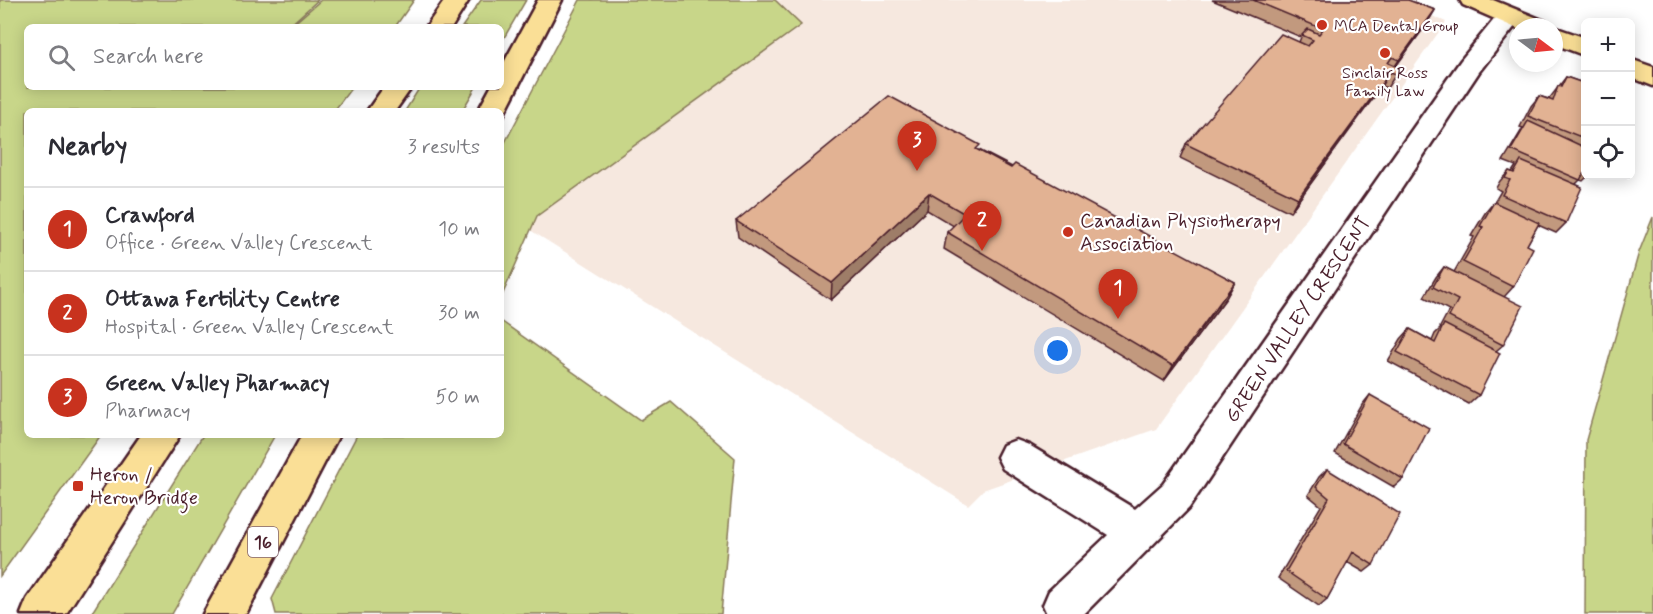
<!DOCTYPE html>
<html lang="en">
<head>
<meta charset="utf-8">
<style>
	:root { --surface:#fff; --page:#f7f7f7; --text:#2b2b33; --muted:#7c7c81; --line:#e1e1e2; --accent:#c8321e }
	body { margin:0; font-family:Mynerve,sans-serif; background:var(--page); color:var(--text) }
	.controls { position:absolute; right:18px; top:18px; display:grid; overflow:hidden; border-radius:9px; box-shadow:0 3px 15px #0003 }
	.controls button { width:54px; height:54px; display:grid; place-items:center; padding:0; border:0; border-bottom:2px solid var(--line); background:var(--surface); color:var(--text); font:30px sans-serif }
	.compass { position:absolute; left:1509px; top:18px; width:54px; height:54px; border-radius:50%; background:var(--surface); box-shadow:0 3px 15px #0003; rotate:106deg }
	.you { position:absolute; left:1058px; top:351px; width:21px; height:21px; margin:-15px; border:4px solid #fff; border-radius:50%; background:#1a73e8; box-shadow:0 0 0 9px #1a73e833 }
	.badge { display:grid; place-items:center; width:39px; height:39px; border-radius:50%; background:var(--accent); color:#fff; font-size:20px; font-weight:700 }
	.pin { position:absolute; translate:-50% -50px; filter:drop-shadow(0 2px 3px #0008) }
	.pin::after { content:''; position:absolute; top:32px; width:21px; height:18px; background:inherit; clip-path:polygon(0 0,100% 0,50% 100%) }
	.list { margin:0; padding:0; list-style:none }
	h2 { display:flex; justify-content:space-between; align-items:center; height:78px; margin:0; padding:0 24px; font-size:26px }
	h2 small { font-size:20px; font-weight:400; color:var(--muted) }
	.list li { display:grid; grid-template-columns:39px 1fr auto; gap:18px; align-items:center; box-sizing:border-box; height:84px; padding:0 24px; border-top:2px solid var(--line) }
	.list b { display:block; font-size:22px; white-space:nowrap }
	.list p { margin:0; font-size:20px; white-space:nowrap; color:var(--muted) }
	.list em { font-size:20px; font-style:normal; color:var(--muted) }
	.icon { flex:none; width:33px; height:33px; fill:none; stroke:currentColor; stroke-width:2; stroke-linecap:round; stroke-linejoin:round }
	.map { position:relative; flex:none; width:1653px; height:614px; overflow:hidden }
	.search { position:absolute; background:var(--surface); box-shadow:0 3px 15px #0003; left:24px; top:24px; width:480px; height:66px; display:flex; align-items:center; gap:15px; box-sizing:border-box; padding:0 21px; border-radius:9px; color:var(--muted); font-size:22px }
	.panel { position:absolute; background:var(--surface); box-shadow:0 3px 15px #0003; left:24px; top:108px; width:480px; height:330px; border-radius:9px }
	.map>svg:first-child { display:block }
	.built { fill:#f6e8df }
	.green { fill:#c8d689; stroke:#897a5a; stroke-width:1.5 }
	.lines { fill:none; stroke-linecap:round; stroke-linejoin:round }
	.minor-casing { stroke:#4a1f2b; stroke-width:5 }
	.major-casing { stroke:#4a1f2b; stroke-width:5 }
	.minor { fill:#fff; fill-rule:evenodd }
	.major { fill:#fadf96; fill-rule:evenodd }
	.wall { fill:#c2997e; stroke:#4a1f2b; stroke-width:1.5 }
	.shaded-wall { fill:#9e7d67; stroke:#4a1f2b; stroke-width:1.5 }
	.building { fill:#e2b293; stroke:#4a1f2b; stroke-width:1.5 }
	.poi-dot { fill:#c8321e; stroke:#fff; stroke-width:2 }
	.labels { text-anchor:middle; stroke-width:4.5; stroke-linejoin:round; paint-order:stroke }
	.far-poi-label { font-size:16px; fill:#4a1f2b; stroke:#fff; text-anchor:start }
	.shield { fill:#fff; stroke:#80626b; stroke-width:1.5 }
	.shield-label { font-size:18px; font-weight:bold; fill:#4a1f2b }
	.poi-label { font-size:20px; fill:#4a1f2b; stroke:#fff; text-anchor:start }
	.street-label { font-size:20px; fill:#4a1f2b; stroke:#fff }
</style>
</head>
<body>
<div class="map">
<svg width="1653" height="614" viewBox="0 0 1653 614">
	<rect width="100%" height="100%" fill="#fff"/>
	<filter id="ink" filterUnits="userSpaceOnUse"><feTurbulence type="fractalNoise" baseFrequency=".0167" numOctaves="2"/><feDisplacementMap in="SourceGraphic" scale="12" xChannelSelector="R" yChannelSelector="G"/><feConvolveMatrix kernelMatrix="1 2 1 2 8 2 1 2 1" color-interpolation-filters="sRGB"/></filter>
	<g filter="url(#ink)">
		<path class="built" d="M775,0H1395L1446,22L1156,429L983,490L968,505L530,230L536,216L800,25Z"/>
		<path class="green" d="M0,0H318L288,27H27V87H352L334,111H27V435H101L0,576Z
			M321,0H414L395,27H290Z
			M481,0H526L501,43V27H462Z
			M580,0H775L801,25L537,216L501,298V150Z
			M420,87H476L462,111H405Z
			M1653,217V614H1585L1586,440L1639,252Z
			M501,321L641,420L671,402L735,458L721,614H276L272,599L357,435H501Z
			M203,435H275L172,614H91Z"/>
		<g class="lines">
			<g class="minor-casing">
				<path id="minor" d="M1510,8L1519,11L1523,16L1479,72L1189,508L1084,614H1047L1043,605L1049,591L1108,535L1003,469L997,457L1003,445L1016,440L1029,445L1135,509L1163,484L1461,60L1501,11Z"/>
			</g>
			<g class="major-casing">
				<path id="major" d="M445,0H469L452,27H426Z
					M538,0H562L502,118L501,111H478L491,87H501V68Z
					M1460,0H1493L1545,21L1549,27L1518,29L1463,5Z
					M1554,27L1586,38V56L1554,44Z
					M1630,59L1653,67V86L1630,77Z
					M384,87H412L395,111H367Z
					M141,435H180L66,614H21L27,599Z
					M302,435H339L246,614H203Z"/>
			</g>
			<use href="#minor" class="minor"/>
			<use href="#major" class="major"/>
		</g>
		<path class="wall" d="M1212,0H1408L1435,10L1426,25L1396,66L1400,68L1387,88L1381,86L1290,212L1180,158L1186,144L1299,42L1301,37Z
			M1566,77L1586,84V176H1588L1583,181L1580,180L1576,184L1566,223L1556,233L1538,225L1527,245L1513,287L1504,297L1503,345L1496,351L1479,395L1469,404L1388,361L1401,339L1410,329L1432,341L1435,334L1441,328L1440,327L1449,310L1424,297L1436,277L1444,267L1454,272L1474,237L1471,236L1485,213L1494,202V203L1501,191L1496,188L1500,181L1509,171L1512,172L1516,166L1503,161L1523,128L1520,127L1531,106L1539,96L1549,99Z
			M979,150L1235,282L1226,298L1164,381L944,249L947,232L954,226L927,210L831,300L738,237L736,221Z
			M1370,395L1403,479L1394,487L1335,453L1362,405Z
			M1327,469L1373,565L1364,572L1347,562L1327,599L1319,606L1278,578L1321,506L1308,495L1319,477Z"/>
		<path class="shaded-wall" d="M1435,10L1426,25L1390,74L1399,60Z
			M1386,78L1377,93L1290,212L1298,198Z
			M929,193L927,210L831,300L832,283Z
			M1235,282L1226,298L1164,381L1173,366Z"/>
		<path class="building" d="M1253,0H1408L1435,10L1399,60L1392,57L1388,63L1400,68L1396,74L1383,69L1379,75L1386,78L1298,198L1186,144L1281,34L1308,46L1313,40L1302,35L1308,29L1319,34L1323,29Z
			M1566,77L1586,84V139L1528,116L1539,96L1553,101L1558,86L1561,87Z
			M889,96L980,145L976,149L1011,168L1015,164L1235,282L1173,366L947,232L965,214L929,193L832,283L736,221Z
			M1528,121L1586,148V169L1580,180L1511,150Z
			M1521,161L1582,187L1566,223L1502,195L1510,180L1505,178L1509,171L1514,173Z
			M1494,202L1539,223L1527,245L1533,248L1513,287L1463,262L1483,227L1480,226Z
			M1444,267L1523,306L1503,345L1449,317L1458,300L1433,287Z
			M1444,324L1500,353L1479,395L1397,352L1410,329L1435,343Z
			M1370,395L1429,428L1403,479L1343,444Z
			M1327,469L1400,514L1373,565L1353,552L1327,599L1286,571L1329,498L1316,487Z"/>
	</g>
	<g class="poi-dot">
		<circle cx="1322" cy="25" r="6"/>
		<circle cx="1385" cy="53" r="6"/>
		<circle cx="1068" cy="232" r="6"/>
		<rect x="72" y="480" width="12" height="12" rx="3"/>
	</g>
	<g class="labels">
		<g class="far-poi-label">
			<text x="1334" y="31">MCA Dental Group</text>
			<text x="1385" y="78" text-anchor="middle">Sinclair Ross<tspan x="1385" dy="18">Family Law</tspan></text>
		</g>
		<rect class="shield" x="248" y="527" width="30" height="30" rx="4.5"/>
		<g class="shield-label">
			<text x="263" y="548">16</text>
		</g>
		<g class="poi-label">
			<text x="1080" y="227">Canadian Physiotherapy<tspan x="1080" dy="23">Association</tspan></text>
			<text x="90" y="481">Heron /<tspan x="90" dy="23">Heron Bridge</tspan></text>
		</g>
		<g class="street-label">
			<text transform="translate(1297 319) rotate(-56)" y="7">GREEN VALLEY CRESCENT</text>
		</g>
	</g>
</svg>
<div class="controls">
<button>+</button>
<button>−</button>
<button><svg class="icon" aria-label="locate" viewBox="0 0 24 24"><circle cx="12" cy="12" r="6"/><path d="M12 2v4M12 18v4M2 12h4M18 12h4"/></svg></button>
</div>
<svg class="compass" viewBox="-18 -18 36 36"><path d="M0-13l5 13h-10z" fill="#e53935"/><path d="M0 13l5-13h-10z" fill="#7c7c81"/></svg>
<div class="you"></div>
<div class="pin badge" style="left:1118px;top:319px">1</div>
<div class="pin badge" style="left:982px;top:251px">2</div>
<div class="pin badge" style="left:917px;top:171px">3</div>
<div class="search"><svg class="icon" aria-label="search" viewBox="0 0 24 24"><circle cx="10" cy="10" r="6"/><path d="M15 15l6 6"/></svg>Search here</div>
<section class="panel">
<h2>Nearby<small>3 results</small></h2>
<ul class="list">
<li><span class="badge">1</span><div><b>Crawford</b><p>Office · Green Valley Crescent</p></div><em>10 m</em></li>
<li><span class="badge">2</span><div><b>Ottawa Fertility Centre</b><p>Hospital · Green Valley Crescent</p></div><em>30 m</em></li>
<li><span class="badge">3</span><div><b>Green Valley Pharmacy</b><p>Pharmacy</p></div><em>50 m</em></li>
</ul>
</section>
</div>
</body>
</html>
